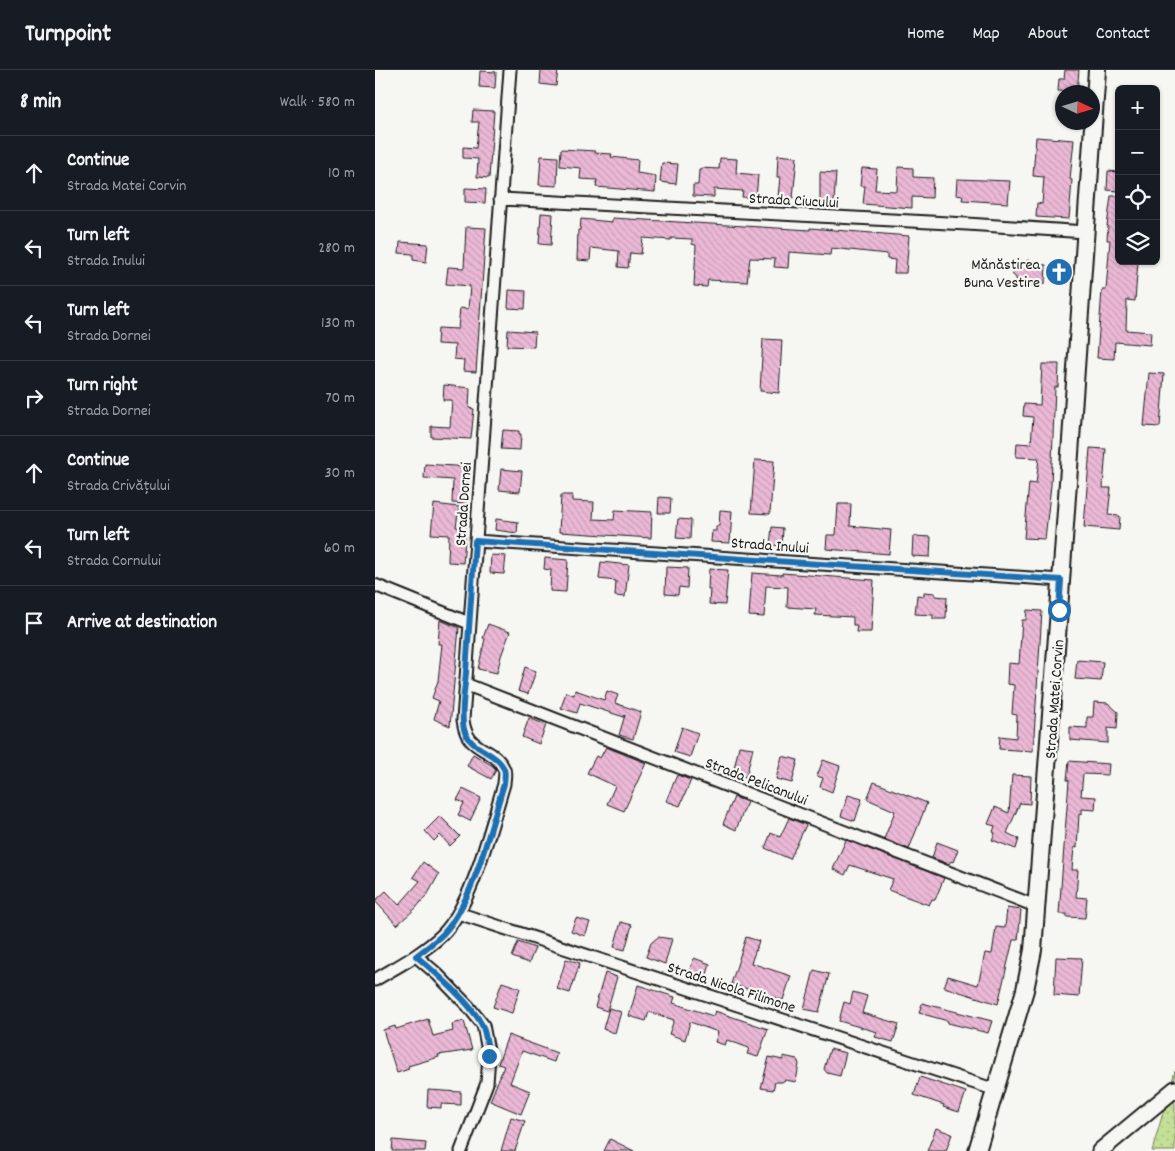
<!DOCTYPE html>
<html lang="en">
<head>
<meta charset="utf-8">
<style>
	:root { --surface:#171b24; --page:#242831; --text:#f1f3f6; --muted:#9ea1a6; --line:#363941 }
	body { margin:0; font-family:Dekko,sans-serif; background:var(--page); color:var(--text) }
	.controls { position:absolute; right:15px; top:15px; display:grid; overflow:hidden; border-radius:8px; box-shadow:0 1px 4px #0004 }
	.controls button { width:45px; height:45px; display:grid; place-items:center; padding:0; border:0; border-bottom:1px solid var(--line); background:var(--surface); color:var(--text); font:25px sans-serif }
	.compass { position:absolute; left:680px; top:15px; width:45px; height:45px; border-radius:50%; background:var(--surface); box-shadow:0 1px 4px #0004; rotate:94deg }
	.stop { position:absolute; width:15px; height:15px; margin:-11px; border:4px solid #1f6fb2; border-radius:50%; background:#fff }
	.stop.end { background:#1f6fb2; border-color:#fff; box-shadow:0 1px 5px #0008 }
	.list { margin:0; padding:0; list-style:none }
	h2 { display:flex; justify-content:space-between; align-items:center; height:65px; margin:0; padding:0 20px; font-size:21px }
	h2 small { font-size:16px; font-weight:400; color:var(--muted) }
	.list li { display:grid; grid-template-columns:32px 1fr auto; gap:15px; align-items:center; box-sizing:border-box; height:75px; padding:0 20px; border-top:1px solid var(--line) }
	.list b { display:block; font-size:19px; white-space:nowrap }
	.list p { margin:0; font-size:16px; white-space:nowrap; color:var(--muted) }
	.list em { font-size:16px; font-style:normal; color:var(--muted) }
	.icon { flex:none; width:28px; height:28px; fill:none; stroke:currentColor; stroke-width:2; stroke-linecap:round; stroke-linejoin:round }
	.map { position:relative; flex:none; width:800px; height:1081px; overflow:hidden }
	header { display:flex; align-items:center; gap:30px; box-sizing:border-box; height:70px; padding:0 25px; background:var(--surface); border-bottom:1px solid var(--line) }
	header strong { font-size:24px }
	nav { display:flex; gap:28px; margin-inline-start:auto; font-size:18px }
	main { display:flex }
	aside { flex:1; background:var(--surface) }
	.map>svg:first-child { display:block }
	.grass { fill:url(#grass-dots); stroke:#707e59 }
	.building { fill:url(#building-back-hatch); stroke:#1c1c1c }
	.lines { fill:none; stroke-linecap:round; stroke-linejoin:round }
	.minor-casing { stroke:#1c1c1c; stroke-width:15 }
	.tertiary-casing { stroke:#1c1c1c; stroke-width:19 }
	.secondary-casing { stroke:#1c1c1c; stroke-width:20 }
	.minor { stroke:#f6f6f2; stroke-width:11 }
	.tertiary { stroke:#f6f6f2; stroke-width:15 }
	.secondary { stroke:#f6f6f2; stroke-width:16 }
	.route { stroke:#1f6fb2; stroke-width:6 }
	.labels { text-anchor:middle; stroke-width:4.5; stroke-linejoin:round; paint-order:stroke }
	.street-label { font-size:16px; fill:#1c1c1c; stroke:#f6f6f2 }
	.poi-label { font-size:16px; fill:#1c1c1c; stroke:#f6f6f2; text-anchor:end }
</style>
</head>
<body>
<header>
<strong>Turnpoint</strong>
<nav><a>Home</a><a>Map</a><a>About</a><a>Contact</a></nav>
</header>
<main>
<aside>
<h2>8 min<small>Walk · 580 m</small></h2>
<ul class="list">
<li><svg class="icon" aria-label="ahead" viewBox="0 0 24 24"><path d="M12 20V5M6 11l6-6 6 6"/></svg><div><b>Continue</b><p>Strada Matei Corvin</p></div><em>10 m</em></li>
<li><svg class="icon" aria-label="left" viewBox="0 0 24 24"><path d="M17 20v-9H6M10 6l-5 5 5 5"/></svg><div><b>Turn left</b><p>Strada Inului</p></div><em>280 m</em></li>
<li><svg class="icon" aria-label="left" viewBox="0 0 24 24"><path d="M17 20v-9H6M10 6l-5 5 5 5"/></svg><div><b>Turn left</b><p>Strada Dornei</p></div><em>130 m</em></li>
<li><svg class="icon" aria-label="right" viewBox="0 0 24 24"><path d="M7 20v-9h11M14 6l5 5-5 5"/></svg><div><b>Turn right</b><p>Strada Dornei</p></div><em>70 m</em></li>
<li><svg class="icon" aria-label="ahead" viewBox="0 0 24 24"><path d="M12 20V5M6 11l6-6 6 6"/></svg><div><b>Continue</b><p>Strada Crivățului</p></div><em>30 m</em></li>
<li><svg class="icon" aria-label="left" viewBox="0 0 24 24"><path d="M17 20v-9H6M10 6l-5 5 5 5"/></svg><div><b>Turn left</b><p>Strada Cornului</p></div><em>60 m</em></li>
<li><svg class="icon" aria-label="arrive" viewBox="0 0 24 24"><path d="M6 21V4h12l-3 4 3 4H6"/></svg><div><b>Arrive at destination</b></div></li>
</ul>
</aside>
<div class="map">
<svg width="800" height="1081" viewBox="0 0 800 1081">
	<defs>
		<pattern id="grass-dots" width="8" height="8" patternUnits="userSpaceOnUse" patternTransform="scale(1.25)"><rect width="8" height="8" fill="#c4df96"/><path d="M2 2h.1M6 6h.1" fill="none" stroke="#a8bf81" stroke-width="1.8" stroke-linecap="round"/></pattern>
		<pattern id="building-back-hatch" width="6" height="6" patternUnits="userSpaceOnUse" patternTransform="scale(1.25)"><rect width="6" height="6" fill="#ebb8d6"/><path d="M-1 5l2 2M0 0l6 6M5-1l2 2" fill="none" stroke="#c99eb7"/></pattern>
	</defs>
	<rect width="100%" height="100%" fill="#f6f6f2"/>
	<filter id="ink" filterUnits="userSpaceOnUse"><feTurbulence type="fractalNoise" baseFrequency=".02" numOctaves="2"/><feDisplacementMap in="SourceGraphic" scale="10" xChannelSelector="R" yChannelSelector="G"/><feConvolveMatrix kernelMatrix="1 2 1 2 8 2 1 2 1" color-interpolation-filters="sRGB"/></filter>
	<g filter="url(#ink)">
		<path class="grass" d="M800,1001V1081H777Z"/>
		<path class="building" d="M166,0H183L181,16L165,14Z
			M690,0H704L702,22L683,21L684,9H689Z
			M105,1L121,2L120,18L104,17Z
			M98,40L119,41L114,108L102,107L103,89L88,88V77L101,78L104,52H97Z
			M661,67L699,70L695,109L697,110L694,149L661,147L662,133L667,134L669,107L658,106Z
			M186,79L220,81V83L237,84L236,87L263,90L262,103L281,106L280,122L221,117L222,110L205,109L206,98L185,96Z
			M403,85L422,87L418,128L403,127L405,107H402Z
			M166,86L183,87L182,116L164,115Z
			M345,88L362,89L361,103L383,105L381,128L367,127L368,121L339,119V127L318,126V115H323L324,100H326V98L344,99Z
			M287,93L303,94L301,114L285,112Z
			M523,97L538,98V107L558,108L557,128L537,127V138L488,134L490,116H485L487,98L502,99L500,120L522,121Z
			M733,101L744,102V121L732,120Z
			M445,102L461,103L459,132L445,131Z
			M582,109L635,111L633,133L587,130L588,126L581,125Z
			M90,118L111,119L110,133L90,132Z
			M736,126H744V191H763L760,231L752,230L751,260L776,262L775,275L740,272L739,289L722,288L727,220H731L735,170H732L733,156H732Z
			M166,143L178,144L176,175L164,174Z
			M237,148L435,160V158L534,166L531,203H519L520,190L512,189V184L456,178L455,185L414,182L413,198L399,197L400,189L375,188L372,212L333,210L332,217L319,216L321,175L317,174V169L296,168V170L268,168L266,184L255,183L253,198L243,197L244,181L216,178L215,191L202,190L203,160H205L206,149L237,152Z
			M91,157L111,158L101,302L88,301L89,290L79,289L80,275L62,274L63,258L83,259L85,238L93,239L95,216L71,214L73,197L89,198Z
			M25,172L53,174L51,192L38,190V184L24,183Z
			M653,190L662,194L671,195L670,214L660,213L653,217L647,213L642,212L641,208L636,203L643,194H647Z
			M134,220L151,221L150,239L133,238Z
			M133,260L160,262L159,277L132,276Z
			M388,269L407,270L404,323L385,321Z
			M667,294H684L683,317H680L676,415L670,469L649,468L654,413L661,414L664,388L641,387L642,373L656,374L658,347L648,346L649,334L665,335Z
			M774,303L789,304L785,357L769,356Z
			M69,315L95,318L94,338L99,339L96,369L56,367V356L75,357L77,330H68Z
			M128,360L144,361V364H146L145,380L126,379Z
			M715,378L731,379L728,418H736L733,445L745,446L744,460L709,457Z
			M380,390L399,391L395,444L376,443Z
			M50,394L94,397L91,434L77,433L78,410L49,408Z
			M126,399L147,401L145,422L124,420Z
			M186,425H197V431L219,432L218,449L239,450L240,440L277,442L276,468L184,462Z
			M284,427L296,428L295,443H283Z
			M59,434L84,437L81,457L91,458L88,493L73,492L74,465L56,464Z
			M463,434H476L475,456L516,460L514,484L451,479L452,465H461Z
			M345,440L357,441L355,473L336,472L337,461H341V456H344Z
			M121,449L143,452L142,463L120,460Z
			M303,449L316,450L315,469L301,468Z
			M397,457L408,458L407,476L395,475Z
			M538,466L556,467L555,487L537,486Z
			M116,485L131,486L129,504L115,503Z
			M170,488L193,490L191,522L175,521L176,500L169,499Z
			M226,492L254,495L250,527L240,526L241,511L224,509Z
			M291,497L313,498L312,518L304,517L303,525L290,524Z
			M334,499L353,500L350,535L334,534L335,519H333Z
			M377,503L407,505V503L499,510L496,562H481L482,555H478V547L440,545L441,539L412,537L413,517L391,516L389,547L374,546Z
			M549,522L560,523V526L572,527L571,549H558V545L540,544L542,525L549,526Z
			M652,540L667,541L658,681L624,679L625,666L641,668L642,645L637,644L639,615L632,614L633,593L644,594L647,550H651Z
			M65,550L84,558L75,656L59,649L64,631L57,628L63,611L67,574H63Z
			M113,554L135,562L126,586L122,603L103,599L110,569L108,568Z
			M702,590L728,592L726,611L700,609Z
			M150,597L161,601L153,624L143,621Z
			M200,620L229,630L232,621L243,625L240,633L266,642L258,669L244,665L250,645L249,647L205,633L202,643L186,638L191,622L199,625Z
			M719,632L733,633L743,642L742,659L733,658V673L695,670V657L712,658V647H718Z
			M154,648L171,655L164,674L147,667Z
			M307,657L323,663L315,687L299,682Z
			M364,676L378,678L371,707L358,704Z
			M231,677L271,693L249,741L232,734L240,716L212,703L221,686L225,688Z
			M98,684L118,696L121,700L116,709L92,696Z
			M407,686L423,690L417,713L401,709Z
			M448,690L465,696L457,722L445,717L448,708L442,706Z
			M694,691L734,694L733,705L708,704L706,726L721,727L720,740L707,739V745L704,744L702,778L699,777L697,800H703L701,827L712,828L710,848L692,847V844H684L694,710H692Z
			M302,705L316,710L305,736L291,731Z
			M637,705L656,706L655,734L645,733L632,763L644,769L641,779L617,770L620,763L618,762L620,756L613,754L620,737L634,743Z
			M499,712L552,733L534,779L509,769L520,741L492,729Z
			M88,719L106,728L95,751L83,745L89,733L82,730Z
			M473,725L487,729L480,751L466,746Z
			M359,727L372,732L361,760L348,754Z
			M65,746L85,766L75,776L65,765L59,771L50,761Z
			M414,748L431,755L415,789L390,778L396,763L405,767Z
			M471,770L569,808L560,830L557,829L554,835L513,820L518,809L475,795L470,805L458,799Z
			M562,772L583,780L578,792L576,791L574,794L557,788Z
			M48,792L64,804L54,822L41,838L22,855L0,831L11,821L24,835L45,811L38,807Z
			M632,838L646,840L643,870H638L623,934L569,917L573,906L603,915L610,883L617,884L621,857L630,858Z
			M201,848L215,852L210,866L196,861Z
			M246,852L257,855L250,880L239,877Z
			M283,867L297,869L290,894L271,887L276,873Z
			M371,867L384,871L376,893L416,906L408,930L356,914Z
			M143,872L160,878L154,893L137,887Z
			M681,887L707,888L704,927L679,925Z
			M319,888L335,894L331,908L314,902Z
			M191,889L205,893L195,923L182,919Z
			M439,900L454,904L444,942L429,939Z
			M230,903L242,907L232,941L220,937Z
			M127,912L145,918L137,943L118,937Z
			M263,915L300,927L298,933L338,946L340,941L393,959L383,987L372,984L374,978L352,970L350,975L340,972L343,962L315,952L310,970L294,964L299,950L274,942L271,951L254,946Z
			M478,922L492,926L487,943L524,954L518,972L500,967L502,962L464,951L469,932L475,934Z
			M547,933L617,951L613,963L573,953V951L544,943Z
			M234,938L246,942L240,963L228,959Z
			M53,949L58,966L78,961L77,954L89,951L97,980L63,985L64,987L33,996L34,999L22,1003L8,960L20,956L21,959Z
			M133,965L182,983L179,992L147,981L135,1013L155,1021L146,1044L115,1031L129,996L123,994Z
			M455,979L471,983L465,1006L452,1003L449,999Z
			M408,986L422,989L424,994L421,1012L410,1010L407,1012H400L398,1020L386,1018L394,987L408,990Z
			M545,1007L591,1022L584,1042L568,1037L569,1035L539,1025Z
			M53,1020L86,1022V1035L66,1034V1038L52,1037Z
			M136,1047L150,1051L140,1081H126Z
			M561,1058L577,1064L571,1081H552Z
			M235,1069L259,1081H229Z
			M18,1070L51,1073L50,1081H17Z"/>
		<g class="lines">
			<g class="minor-casing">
				<path id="minor" d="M125,129L592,154L711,162
					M101,471L686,510
					M0,515L94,553
					M90,614L663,837
					M83,843L621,1020
					M41,886L62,904L93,936L108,955L114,986L112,1013L86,1081
					M0,910C23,896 47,884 67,865C97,836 116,756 129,714C129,709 131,703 129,699C118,675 92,684 88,650L135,0"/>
			</g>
			<g class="tertiary-casing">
				<path id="tertiary" d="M725,1081L800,1019"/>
			</g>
			<g class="secondary-casing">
				<path id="secondary" d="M602,1081L650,920L658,880L684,540L722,0"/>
			</g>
			<use href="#minor" class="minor"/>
			<use href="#tertiary" class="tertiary"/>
			<use href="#secondary" class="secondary"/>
		</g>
	</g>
	<g class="lines" filter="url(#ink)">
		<path class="route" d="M114,986C112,976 111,963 107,955C95,932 61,903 41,886C50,879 60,872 68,864C99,831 115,758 129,714C129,710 131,703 129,699C121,681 94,680 89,659C85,644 90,618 91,602C94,558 97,515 100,471L686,510L684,540"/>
	</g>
	<defs>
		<g id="church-disc" transform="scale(1.4375)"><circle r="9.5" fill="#1f6fb2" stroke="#f6f6f2"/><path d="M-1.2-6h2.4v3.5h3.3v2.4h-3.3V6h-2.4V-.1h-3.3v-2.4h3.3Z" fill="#fff"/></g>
	</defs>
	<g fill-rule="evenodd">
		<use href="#church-disc" x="684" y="202"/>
	</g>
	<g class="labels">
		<g class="street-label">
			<text transform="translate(419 129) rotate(3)" y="6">Strada Ciucului</text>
			<text transform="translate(87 434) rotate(-86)" y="6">Strada Dornei</text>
			<text transform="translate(395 474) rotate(4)" y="6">Strada Inului</text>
			<text transform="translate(678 629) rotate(-86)" y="6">Strada Matei Corvin</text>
			<text transform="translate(382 710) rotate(21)" y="6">Strada Pelicanului</text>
			<text transform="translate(357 916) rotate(18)" y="6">Strada Nicola Filimone</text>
		</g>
		<g class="poi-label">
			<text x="665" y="199">Mănăstirea<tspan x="665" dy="18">Buna Vestire</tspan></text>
		</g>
	</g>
</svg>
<div class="controls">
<button>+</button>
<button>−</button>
<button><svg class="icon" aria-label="locate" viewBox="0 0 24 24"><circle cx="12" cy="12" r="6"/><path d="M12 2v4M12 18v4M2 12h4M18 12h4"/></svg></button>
<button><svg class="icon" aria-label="layers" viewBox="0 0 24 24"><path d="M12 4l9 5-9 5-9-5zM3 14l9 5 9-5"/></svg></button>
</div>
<svg class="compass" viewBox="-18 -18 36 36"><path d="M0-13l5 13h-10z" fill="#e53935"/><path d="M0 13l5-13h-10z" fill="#9ea1a6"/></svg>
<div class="stop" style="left:684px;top:540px"></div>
<div class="stop end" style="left:114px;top:986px"></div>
</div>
</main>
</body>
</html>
